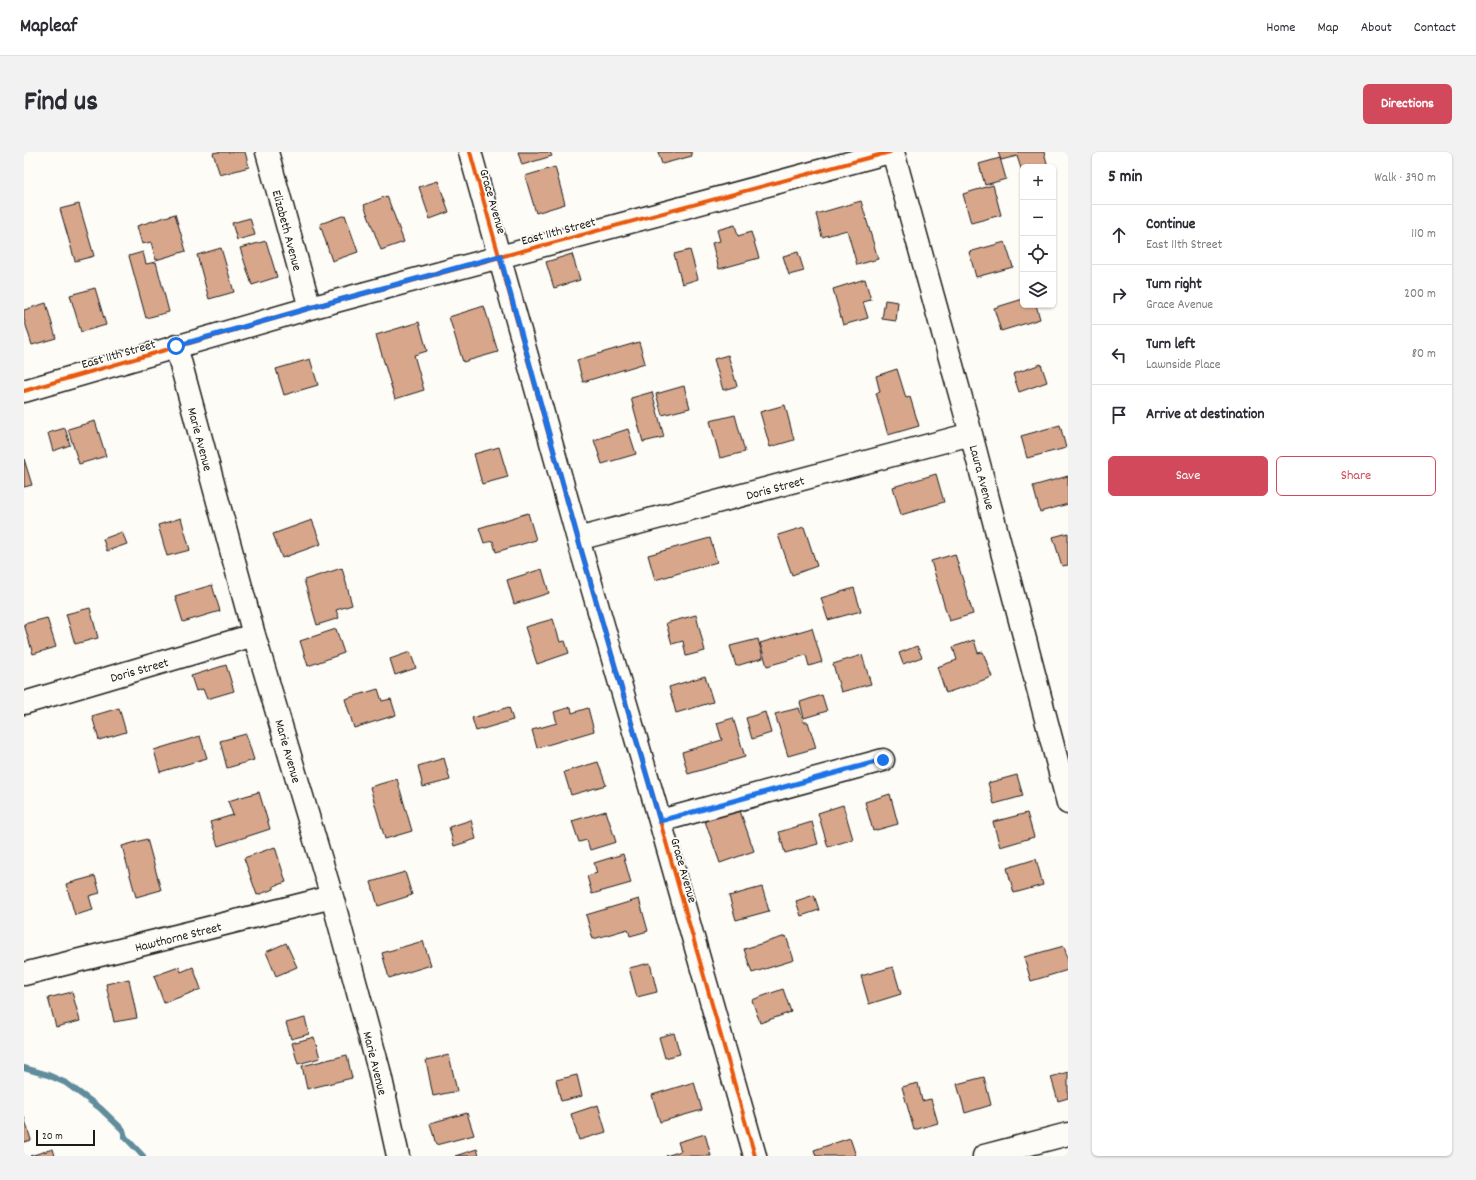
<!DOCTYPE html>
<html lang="en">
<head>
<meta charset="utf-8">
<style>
	:root { --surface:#fff; --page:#f2f2f3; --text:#2b2b33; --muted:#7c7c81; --line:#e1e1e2; --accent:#d1495b }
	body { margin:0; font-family:Dekko,sans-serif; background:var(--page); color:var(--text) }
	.controls { position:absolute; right:12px; top:12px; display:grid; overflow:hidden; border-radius:6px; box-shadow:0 1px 3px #0004 }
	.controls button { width:36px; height:36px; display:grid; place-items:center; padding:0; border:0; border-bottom:1px solid var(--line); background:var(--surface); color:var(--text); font:20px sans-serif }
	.scale { position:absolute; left:12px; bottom:10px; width:59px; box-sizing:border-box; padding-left:4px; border:2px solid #1c1c1c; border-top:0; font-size:11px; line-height:14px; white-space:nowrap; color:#1c1c1c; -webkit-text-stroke:3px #fdfcf7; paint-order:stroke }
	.stop { position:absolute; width:12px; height:12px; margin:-9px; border:3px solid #1a73e8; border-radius:50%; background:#fff }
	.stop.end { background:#1a73e8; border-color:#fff; box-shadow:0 1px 4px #0008 }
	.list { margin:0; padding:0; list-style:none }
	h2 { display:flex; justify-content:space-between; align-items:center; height:52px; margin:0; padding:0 16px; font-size:17px }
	h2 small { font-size:13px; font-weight:400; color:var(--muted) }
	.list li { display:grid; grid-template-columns:26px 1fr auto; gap:12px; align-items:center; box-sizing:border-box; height:60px; padding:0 16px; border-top:1px solid var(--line) }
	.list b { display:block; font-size:15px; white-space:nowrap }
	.list p { margin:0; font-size:13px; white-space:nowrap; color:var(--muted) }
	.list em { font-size:13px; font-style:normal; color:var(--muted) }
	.actions { display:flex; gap:8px; padding:12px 16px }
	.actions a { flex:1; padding:9px 0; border:1px solid var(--accent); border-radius:6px; text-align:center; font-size:14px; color:var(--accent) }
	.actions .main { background:var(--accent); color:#fff }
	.icon { flex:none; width:22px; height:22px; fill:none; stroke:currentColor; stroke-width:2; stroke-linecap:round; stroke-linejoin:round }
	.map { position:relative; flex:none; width:1044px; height:1004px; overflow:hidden; border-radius:6px }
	header { display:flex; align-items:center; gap:24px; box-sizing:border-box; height:56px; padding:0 20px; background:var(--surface); border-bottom:1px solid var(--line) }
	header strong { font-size:19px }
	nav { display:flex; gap:22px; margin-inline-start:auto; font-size:14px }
	.intro { display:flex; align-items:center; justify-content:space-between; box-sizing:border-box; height:96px; padding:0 24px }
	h1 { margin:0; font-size:28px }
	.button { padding:10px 18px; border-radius:6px; background:var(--accent); color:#fff; font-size:14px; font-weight:700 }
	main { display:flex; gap:24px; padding:0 24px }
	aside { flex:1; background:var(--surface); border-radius:6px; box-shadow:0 1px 3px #0004 }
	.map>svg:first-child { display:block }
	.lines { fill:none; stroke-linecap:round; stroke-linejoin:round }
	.stream { stroke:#618c9c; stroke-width:6 }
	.building { fill:#d8a78b; stroke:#1c1c1c }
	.minor-casing { stroke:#1c1c1c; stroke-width:25 }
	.minor { stroke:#fdfcf7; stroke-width:22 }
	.cycleway-casing { stroke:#fdfcf7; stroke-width:6 }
	.cycleway { stroke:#e8590c; stroke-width:4 }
	.route { stroke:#1a73e8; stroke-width:5 }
	.labels { text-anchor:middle; stroke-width:3.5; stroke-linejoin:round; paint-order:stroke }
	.street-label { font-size:13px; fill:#1c1c1c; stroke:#fdfcf7 }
</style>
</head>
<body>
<header>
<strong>Mapleaf</strong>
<nav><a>Home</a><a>Map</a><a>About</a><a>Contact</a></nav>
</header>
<div class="intro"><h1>Find us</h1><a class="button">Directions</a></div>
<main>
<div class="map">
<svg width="1044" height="1004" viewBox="0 0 1044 1004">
	<rect width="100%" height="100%" fill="#fdfcf7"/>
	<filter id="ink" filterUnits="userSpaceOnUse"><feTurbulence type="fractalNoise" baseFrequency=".025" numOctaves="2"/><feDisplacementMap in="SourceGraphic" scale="8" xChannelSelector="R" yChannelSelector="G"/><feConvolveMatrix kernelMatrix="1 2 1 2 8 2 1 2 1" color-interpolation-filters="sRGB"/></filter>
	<g filter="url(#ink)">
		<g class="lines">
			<path class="stream" d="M0,916L24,923L42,931L76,956L99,978L101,985L119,1004"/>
		</g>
		<path class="building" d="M194,0H221L225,15L196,23L189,1Z
			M494,0H526L528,4L498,13Z
			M634,0H667L668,4L638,12Z
			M974,0H1020L1024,15H999V23L993,4L977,8Z
			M976,6L982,27L961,33L955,12Z
			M531,15L541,52L512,61L501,24Z
			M414,29L425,60L406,67L395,35Z
			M969,33L977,63L947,71L939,42Z
			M363,44L380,90L357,98L340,53Z
			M837,49L854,107L833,113L823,78L798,85L792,62Z
			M55,52L70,104L51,109L36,57Z
			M151,62L162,99L132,108L127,90L118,92L113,74Z
			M321,63L334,100L308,109L296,72Z
			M226,66L231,83L213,88L208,71Z
			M711,73L714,84L727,80L735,106L695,117L688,91L696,89L693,78Z
			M242,89L253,125L228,133L216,96Z
			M981,90L989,115L952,125L945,100Z
			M197,96L210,140L185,147L173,103Z
			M666,98L674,127L658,132L650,102Z
			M119,100L122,112L132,110L145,160L122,166L105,104Z
			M774,100L780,119L765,123L759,104Z
			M548,102L556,128L530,136L522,110Z
			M841,127L847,148L839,150L844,166L819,173L809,137Z
			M71,136L82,173L57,180L46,143Z
			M999,147V153H1012L1016,167L977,179L970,156Z
			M861,148L874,150L872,169L858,167Z
			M22,151L32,186L8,193L0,167V158Z
			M460,154L474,200L439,210L425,165Z
			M395,170L403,199L390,203L400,238L371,247L352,183Z
			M615,190L621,211L559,230L553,208Z
			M704,203L713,234L699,238L690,207Z
			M286,207L294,233L260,243L252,217Z
			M1017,212L1023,230L995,240L989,222Z
			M873,217L882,246L886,245L895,274L864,283L852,241L856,240L852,224Z
			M660,234L666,256L638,263L632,242Z
			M628,240L640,285L619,290L607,246Z
			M761,253L770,288L746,295L736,260Z
			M711,263L721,300L696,306L686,269Z
			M71,269L82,304L55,312L44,277Z
			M1036,273L1042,296L1003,306L997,284Z
			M41,276L46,293L29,299L24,281Z
			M604,277L612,302L578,312L570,288Z
			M475,295L484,325L458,332L450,302Z
			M0,307L8,333L0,335Z
			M912,322L920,350L877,363L869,335Z
			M1044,324V352L1016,360L1009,334Z
			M504,361L512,388L472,400L469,389L460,391L455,376Z
			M157,366L166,398L143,404L134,373Z
			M288,368L297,392L258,406L249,382Z
			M780,375L793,414L768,423L754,383Z
			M98,380L103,392L83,399L79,387Z
			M1044,381V413L1038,414L1029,385Z
			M686,386L693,410L631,428L624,403Z
			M931,402L949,462L925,469L907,409Z
			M318,416L328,453L312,458L315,466L293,473L280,428Z
			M518,417L525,441L490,452L483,428Z
			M188,433L196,459L159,470L151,444Z
			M830,436L837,459L804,468L797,446Z
			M66,456L74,486L51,492L42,462Z
			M672,463L681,499L662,504L659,489L648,492L642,471Z
			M23,466L32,495L9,502L0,472Z
			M529,467L536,490L541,489L545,501L513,512L501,475Z
			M788,476L798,510L785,514L782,503L743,514L736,491Z
			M312,477L320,501L284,514L276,489Z
			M734,487L739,506L712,514L706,494Z
			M950,488L954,501L959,500L968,525L922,541L913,515L933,508L929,495Z
			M893,494L898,505L879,512L875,501Z
			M386,500L392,516L371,523L366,507Z
			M838,503L847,532L817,540L809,512Z
			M202,513L210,539L183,547L179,537L172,539L167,524Z
			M681,524L689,550L652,561L645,535Z
			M354,537L358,549L367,547L372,563L330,576L321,547Z
			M798,543L803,559L780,566L776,550Z
			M485,555L489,568L452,579L448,566Z
			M547,555L548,561L564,556L570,579L513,596L508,578L533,571L530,560Z
			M95,556L102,580L75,588L68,564Z
			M775,556L780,570H784L792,596L764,604L751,562Z
			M741,560L747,581L728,587L722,566Z
			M709,566L721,605L664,622L658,600L698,588L693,571Z
			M222,582L230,608L203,616L196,589Z
			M176,584L183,606L136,620L130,598Z
			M420,606L426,628L399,635L394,614Z
			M574,610L582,633L547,643L540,620Z
			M993,623L999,644L970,652L964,631Z
			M373,627L388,679L361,687L346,635Z
			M235,640L246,677L194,694L186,670L209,663L204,649Z
			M866,642L874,672L849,679L841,650Z
			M819,653L829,687L804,695L794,661Z
			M715,656L730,699L696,711L681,669Z
			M582,659L592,690L566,698L563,688L555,690L548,669Z
			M1003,661L1010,685L976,695L969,670Z
			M447,668L452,687L430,694L425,675Z
			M788,670L794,692L761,701L755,680Z
			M123,687L137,738L112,745L98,694Z
			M251,695L262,730L250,734V737L233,743L220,706Z
			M599,702L607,731L568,742L563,724L573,721L570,711Z
			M1012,707L1019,733L990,741L983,716Z
			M381,720L388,743L354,754L347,730Z
			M71,724L76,741L65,744L69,758L51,763L42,732Z
			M738,735L745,759L712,768L705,744Z
			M790,743L795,758L777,764L772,749Z
			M615,747L624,779L606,784L604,777L569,787L562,763Z
			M762,784L770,808L728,821L720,797Z
			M399,789L407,813L365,826L358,801Z
			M262,791L273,815L252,824L242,800Z
			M1040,794L1044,808V818L1007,829L1000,805Z
			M626,811L633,840L613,845L605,816Z
			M155,815L157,820L169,815L177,837L140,851L130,824Z
			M869,815L877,842L845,852L837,824Z
			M105,827L113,866L90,870L82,832Z
			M759,837L767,860L736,871L728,848Z
			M48,840L56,869L32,875L24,846Z
			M281,866L285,882L267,887L262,871Z
			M650,881L656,902L641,906L635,885Z
			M290,885L296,906L274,912L268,891Z
			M323,903L328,926L283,937L278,914Z
			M425,903L433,939L409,944L402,908Z
			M1044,920V946L1034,949L1027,925Z
			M553,923L558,944L537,949L532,928Z
			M960,925L967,953L941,961L933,932Z
			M670,930L678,958L636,970L628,943Z
			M894,931L898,949L907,947L914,971L890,978L878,935Z
			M574,953L582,980L555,988L547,962Z
			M443,961L450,983L412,993L406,971Z
			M0,965L7,988L0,990Z
			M681,982L687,1004H642L657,999L654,990Z
			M826,986L832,1004H792L790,998Z
			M29,997L31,1004H6Z
			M453,997L455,1004H431Z"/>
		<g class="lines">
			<g class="minor-casing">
				<path id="minor" d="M243,0L286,156
					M446,0L554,387L636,669L731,1004
					M869,0L947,282L1044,651
					M152,194L230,483L308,745L355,918L374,1004
					M0,239L286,156L866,0
					M554,387L947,282
					M0,551L230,483
					M636,669L859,608
					M0,822L308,745
					M960,1004L1044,982"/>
			</g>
			<use href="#minor" class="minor"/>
			<g class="cycleway-casing">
				<path id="cycleway" d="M446,0L554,387L636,669L731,1004
					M0,239L286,156L866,0"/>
			</g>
			<use href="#cycleway" class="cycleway"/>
		</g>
	</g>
	<g class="lines" filter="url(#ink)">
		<path class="route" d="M152,194L286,156L476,104L554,387L636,669L859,608"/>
	</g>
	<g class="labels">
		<g class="street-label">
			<text transform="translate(470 49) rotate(74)" y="5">Grace Avenue</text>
			<text transform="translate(264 78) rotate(75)" y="5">Elizabeth Avenue</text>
			<text transform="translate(534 78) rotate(-15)" y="5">East 11th Street</text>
			<text transform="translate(94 201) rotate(-16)" y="5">East 11th Street</text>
			<text transform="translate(177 287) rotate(75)" y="5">Marie Avenue</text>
			<text transform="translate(959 325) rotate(75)" y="5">Laura Avenue</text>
			<text transform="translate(751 335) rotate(-15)" y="5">Doris Street</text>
			<text transform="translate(115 517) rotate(-16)" y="5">Doris Street</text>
			<text transform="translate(265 599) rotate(74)" y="5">Marie Avenue</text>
			<text transform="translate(661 718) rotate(74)" y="5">Grace Avenue</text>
			<text transform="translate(154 784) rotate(-14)" y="5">Hawthorne Street</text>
			<text transform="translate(352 911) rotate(76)" y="5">Marie Avenue</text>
		</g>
	</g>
</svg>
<div class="controls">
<button>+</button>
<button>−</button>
<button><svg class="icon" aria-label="locate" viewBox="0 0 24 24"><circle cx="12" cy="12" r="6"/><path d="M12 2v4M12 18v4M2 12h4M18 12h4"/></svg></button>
<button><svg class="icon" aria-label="layers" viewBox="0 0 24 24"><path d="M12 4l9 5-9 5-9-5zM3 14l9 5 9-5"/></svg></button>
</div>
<div class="scale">20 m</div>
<div class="stop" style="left:152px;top:194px"></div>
<div class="stop end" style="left:859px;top:608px"></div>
</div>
<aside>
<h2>5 min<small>Walk · 390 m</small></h2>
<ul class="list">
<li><svg class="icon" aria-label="ahead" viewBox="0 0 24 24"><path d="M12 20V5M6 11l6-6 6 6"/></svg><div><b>Continue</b><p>East 11th Street</p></div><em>110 m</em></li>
<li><svg class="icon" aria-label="right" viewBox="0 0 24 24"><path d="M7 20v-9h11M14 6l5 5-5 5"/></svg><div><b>Turn right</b><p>Grace Avenue</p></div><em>200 m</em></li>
<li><svg class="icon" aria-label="left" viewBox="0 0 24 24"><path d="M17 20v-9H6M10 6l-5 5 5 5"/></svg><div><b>Turn left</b><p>Lawnside Place</p></div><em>80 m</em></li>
<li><svg class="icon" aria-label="arrive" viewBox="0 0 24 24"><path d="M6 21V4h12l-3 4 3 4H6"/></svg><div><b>Arrive at destination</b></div></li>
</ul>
<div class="actions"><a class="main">Save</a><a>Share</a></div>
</aside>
</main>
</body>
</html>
